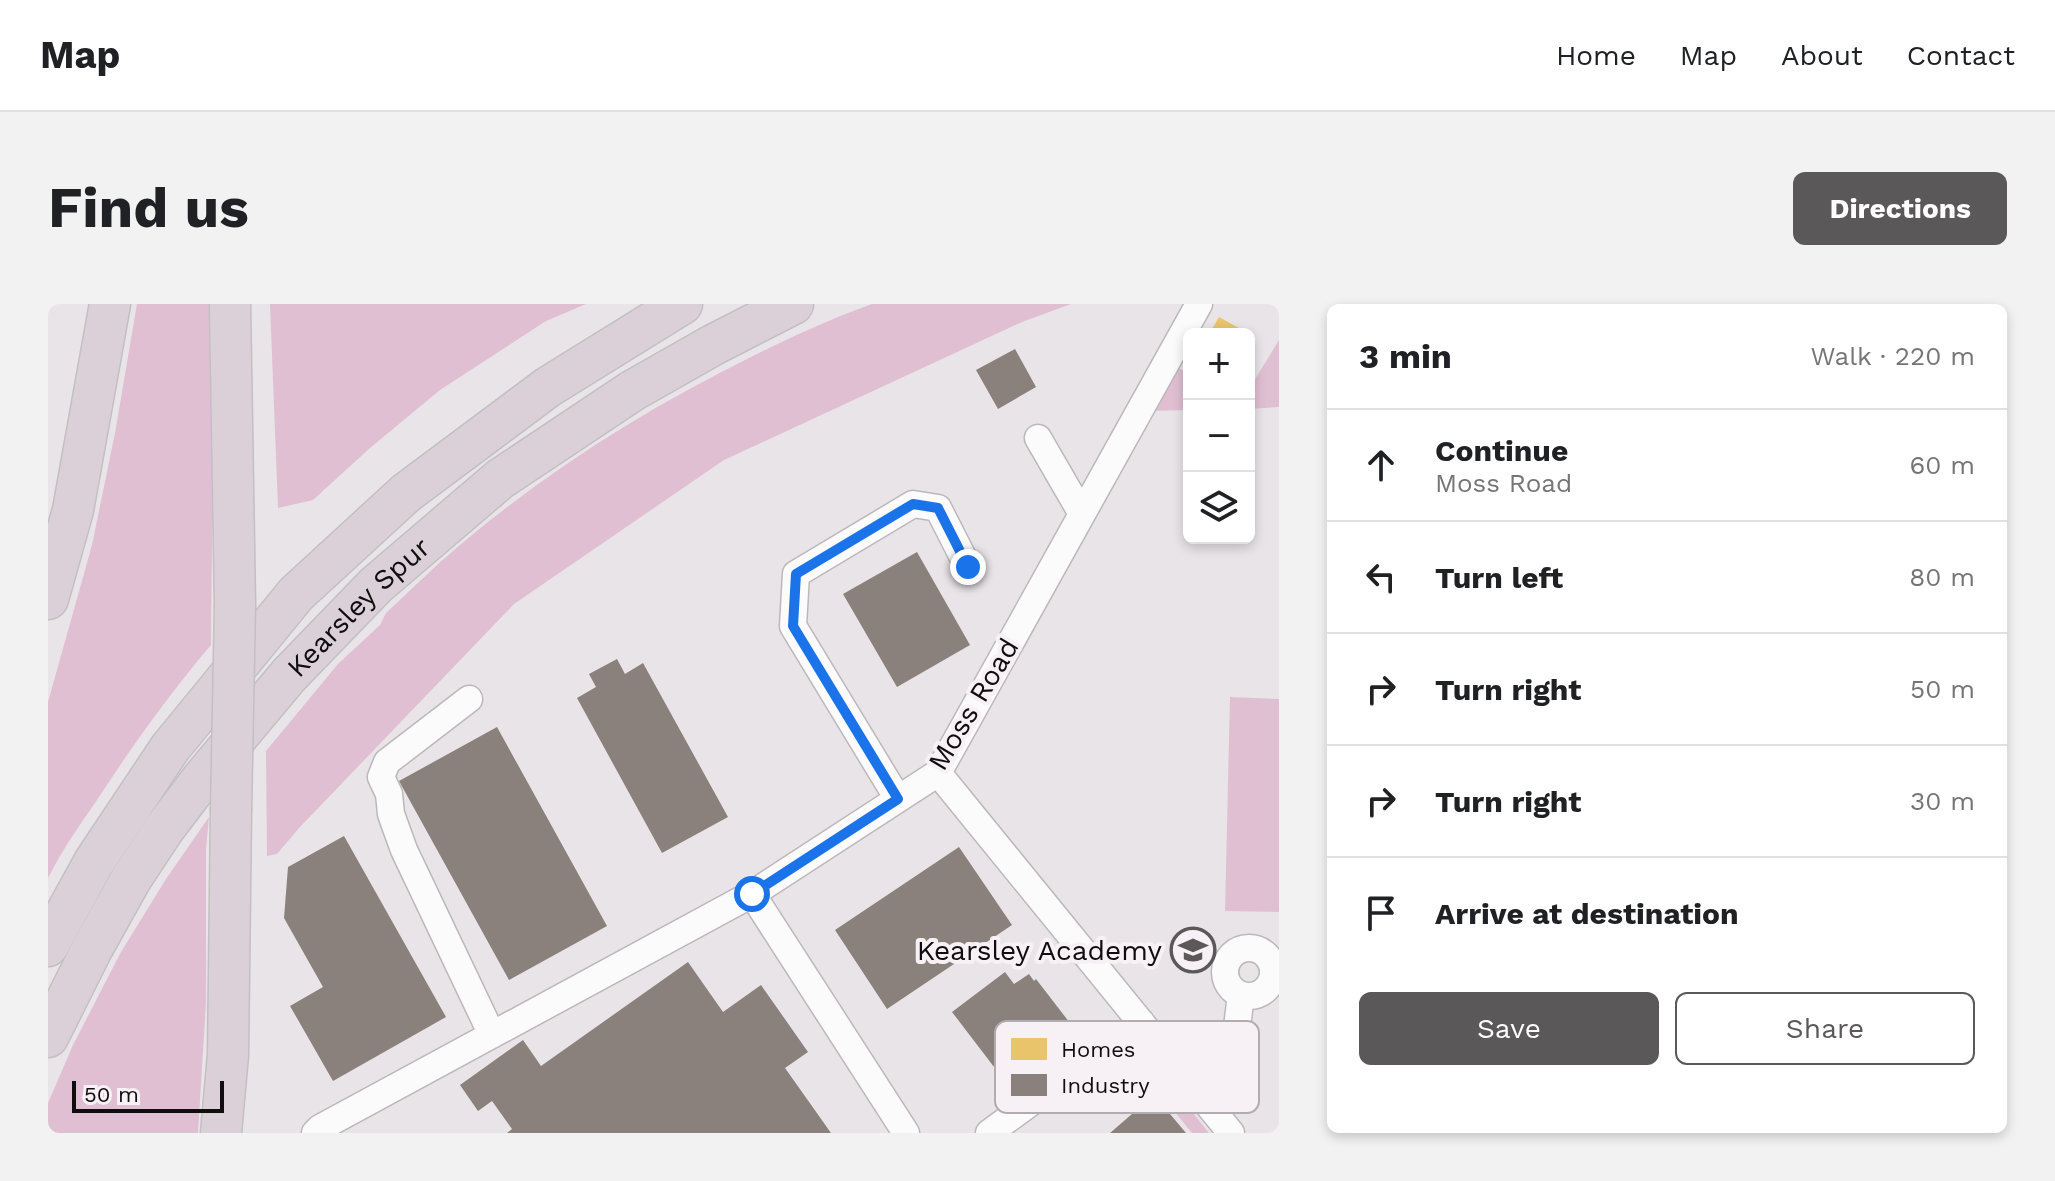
<!DOCTYPE html>
<html lang="en">
<head>
<meta charset="utf-8">
<style>
	:root { --surface:#fff; --page:#f2f2f2; --text:#202124; --muted:#757577; --line:#e0e0e0; --accent:#5b585a }
	body { margin:0; font-family:"Work Sans",sans-serif; background:var(--page); color:var(--text) }
	.controls { position:absolute; right:24px; top:24px; display:grid; overflow:hidden; border-radius:12px; box-shadow:0 4px 12px #0003 }
	.controls button { width:72px; height:72px; display:grid; place-items:center; padding:0; border:0; border-bottom:2px solid var(--line); background:var(--surface); color:var(--text); font:40px sans-serif }
	.scale { position:absolute; left:24px; bottom:20px; width:152px; box-sizing:border-box; padding-left:8px; border:4px solid #0f0d0e; border-top:0; font-size:22px; line-height:28px; white-space:nowrap; color:#0f0d0e; -webkit-text-stroke:6px #f7f0f4; paint-order:stroke }
	.stop { position:absolute; width:24px; height:24px; margin:-18px; border:6px solid #1a73e8; border-radius:50%; background:#fff }
	.stop.end { background:#1a73e8; border-color:#fff; box-shadow:0 2px 8px #0008 }
	.list { margin:0; padding:0; list-style:none }
	h2 { display:flex; justify-content:space-between; align-items:center; height:104px; margin:0; padding:0 32px; font-size:34px }
	h2 small { font-size:26px; font-weight:400; color:var(--muted) }
	.list li { display:grid; grid-template-columns:52px 1fr auto; gap:24px; align-items:center; box-sizing:border-box; height:112px; padding:0 32px; border-top:2px solid var(--line) }
	.list b { display:block; font-size:30px; white-space:nowrap }
	.list p { margin:0; font-size:26px; white-space:nowrap; color:var(--muted) }
	.list em { font-size:26px; font-style:normal; color:var(--muted) }
	.actions { display:flex; gap:16px; padding:24px 32px }
	.actions a { flex:1; padding:18px 0; border:2px solid var(--accent); border-radius:12px; text-align:center; font-size:28px; color:var(--accent) }
	.actions .main { background:var(--accent); color:#fff }
	.icon { flex:none; width:44px; height:44px; fill:none; stroke:currentColor; stroke-width:2; stroke-linecap:round; stroke-linejoin:round }
	.map { position:relative; flex:none; width:1231px; height:829px; overflow:hidden; border-radius:12px }
	header { display:flex; align-items:center; gap:48px; box-sizing:border-box; height:112px; padding:0 40px; background:var(--surface); border-bottom:2px solid var(--line) }
	header strong { font-size:38px }
	nav { display:flex; gap:44px; margin-inline-start:auto; font-size:28px }
	.intro { display:flex; align-items:center; justify-content:space-between; box-sizing:border-box; height:192px; padding:0 48px }
	h1 { margin:0; font-size:56px }
	.button { padding:20px 36px; border-radius:12px; background:var(--accent); color:#fff; font-size:28px; font-weight:700 }
	main { display:flex; gap:48px; padding:0 48px }
	aside { flex:1; background:var(--surface); border-radius:12px; box-shadow:0 4px 12px #0003 }
	.map>svg:first-child { display:block }
	.green { fill:#e0bfd3 }
	.homes { fill:#e9c46a }
	.industry { fill:#8a817c }
	.lines { fill:none; stroke-linecap:round; stroke-linejoin:round }
	.minor-casing { stroke:#bcb8ba; stroke-width:29 }
	.highway-casing { stroke:#c2c0c1; stroke-width:43 }
	.path { stroke:#c7c6c6; stroke-width:4; stroke-dasharray:6 6; stroke-linecap:butt }
	.minor { stroke:#fcfbfb; stroke-width:26 }
	.highway { stroke:#dbd0d8; stroke-width:40 }
	.highway-bridge-casing { stroke:#c2c0c1; stroke-width:43; stroke-linecap:butt }
	.highway-bridge { stroke:#dbd0d8; stroke-width:40 }
	.route { stroke:#1a73e8; stroke-width:10 }
	.labels { text-anchor:middle; stroke-width:8; stroke-linejoin:round; paint-order:stroke }
	.street-label { font-size:28px; fill:#0f0d0e; stroke:#f7f0f4 }
	.poi-label { font-size:28px; fill:#0f0d0e; stroke:#f7f0f4; text-anchor:end }
	.key { fill:#f7f0f4; stroke:#b1acaf; stroke-width:2 }
	.key-label { font-size:22px; fill:#0f0d0e }
</style>
</head>
<body>
<header>
<strong>Map</strong>
<nav><a>Home</a><a>Map</a><a>About</a><a>Contact</a></nav>
</header>
<div class="intro"><h1>Find us</h1><a class="button">Directions</a></div>
<main>
<div class="map">
<svg width="1231" height="829" viewBox="0 0 1231 829">
	<rect width="100%" height="100%" fill="#e9e4e7"/>
	<path class="green" d="M89,0H161L165,149L163,341C123,388 87,438 53,490C34,518 15,544 0,574V398L44,241L67,129Z
		M222,0H538L498,17L392,86L322,144L265,196L230,204Z
		M824,0H1023L974,18L676,156L466,300L252,523L229,550L219,552L218,447L290,360L332,321L338,309C366,283 394,255 424,231C509,161 602,103 701,54C741,34 782,15 824,0Z
		M1231,36V103L1201,105V85Z
		M1126,61L1141,70V106L1101,107Z
		M1182,393L1231,395V608L1177,607Z
		M161,513L158,545V699L150,829H0V799L25,741L73,648L118,575Z
		M1084,755H1097L1107,761L1161,829H1144Z"/>
	<path class="homes" d="M1171,13L1198,28L1197,30H1161Z"/>
	<path class="industry" d="M967,45L988,83L950,105L928,66Z
		M869,248L922,341L849,383L795,290Z
		M569,355L577,370L595,359L680,513L614,549L529,394L548,383L541,370Z
		M449,423L559,622L461,676L351,477Z
		M296,532L398,713L285,777L242,702L275,683L236,614L240,563Z
		M911,543L964,621L839,705L787,626Z
		M640,658L675,708L713,681L760,748L737,764L783,829H459L464,825L444,797L430,807L412,781L475,736L493,762Z
		M957,668L966,680L981,670L986,677L988,675L1025,723L956,776L904,708Z
		M1106,791L1138,829H1062Z"/>
	<g class="lines">
		<g class="minor-casing">
			<path id="minor" d="M990,134L1034,210
				M421,395L339,458L333,473L341,490L343,510L356,546L444,731
				M890,469L1183,829
				M850,495L745,322L748,270L865,200L890,204L920,263
				M704,590L858,829
				M1177 668a24 24 0 1 1 48 0a24 24 0 1 1-48 0Z
				M1147,785L1177,762L1187,739L1193,691
				M267,829L272,824L704,590L890,469L1151,0
				M941,829L1093,718"/>
		</g>
		<g class="highway-casing">
			<g id="highway">
				<path d="M182,0L187,301"/>
				<path d="M0,295L25,206L62,0"/>
				<path d="M0,642L46,558L122,444L248,290L358,189L500,83L634,0"/>
				<path id="s1" d="M0,733L44,645L83,575L116,525L154,475L241,371L328,281L452,175L584,87L665,41L745,0"/>
				<path d="M173,829L180,751L183,507"/>
			</g>
		</g>
		<path class="path" d="M1223,675L1231,679"/>
		<use href="#minor" class="minor"/>
		<use href="#highway" class="highway"/>
		<g class="highway-bridge-casing">
			<path id="highway-bridge" d="M183,507L187,301"/>
		</g>
		<use href="#highway-bridge" class="highway-bridge"/>
	</g>
	<g class="lines">
		<path class="route" d="M704,590L850,495L745,322L748,270L865,200L890,204L920,263"/>
	</g>
	<defs>
		<g id="school-ring" transform="scale(2.3)"><circle r="9.5" fill="#f7f0f4" stroke="#5b585a" stroke-width="1.5"/><path d="M0-5L7-2L0 1L-7-2ZM-4 1L0 2.5L4 1V4Q0 6-4 4Z" fill="#5b585a"/></g>
	</defs>
	<g fill-rule="evenodd">
		<use href="#school-ring" x="1145" y="646"/>
	</g>
	<g class="labels">
		<g class="street-label">
			<text dy="10" stroke="none"><textPath href="#s1" startOffset="534">Kearsley Spur</textPath></text>
			<text transform="translate(925 400) rotate(-59)" y="10">Moss Road</text>
		</g>
		<g class="poi-label">
			<text x="1114" y="656">Kearsley Academy</text>
		</g>
	</g>
	<rect x="947" y="717" width="264" height="92" rx="12" class="key"/>
	<rect x="963" y="734" width="36" height="22" fill="#e9c46a"/>
	<rect x="963" y="770" width="36" height="22" fill="#8a817c"/>
	<g class="key-label">
		<text x="1013" y="753">Homes</text>
		<text x="1013" y="789">Industry</text>
	</g>
</svg>
<div class="controls">
<button>+</button>
<button>−</button>
<button><svg class="icon" aria-label="layers" viewBox="0 0 24 24"><path d="M12 4l9 5-9 5-9-5zM3 14l9 5 9-5"/></svg></button>
</div>
<div class="scale">50 m</div>
<div class="stop" style="left:704px;top:590px"></div>
<div class="stop end" style="left:920px;top:263px"></div>
</div>
<aside>
<h2>3 min<small>Walk · 220 m</small></h2>
<ul class="list">
<li><svg class="icon" aria-label="ahead" viewBox="0 0 24 24"><path d="M12 20V5M6 11l6-6 6 6"/></svg><div><b>Continue</b><p>Moss Road</p></div><em>60 m</em></li>
<li><svg class="icon" aria-label="left" viewBox="0 0 24 24"><path d="M17 20v-9H6M10 6l-5 5 5 5"/></svg><div><b>Turn left</b></div><em>80 m</em></li>
<li><svg class="icon" aria-label="right" viewBox="0 0 24 24"><path d="M7 20v-9h11M14 6l5 5-5 5"/></svg><div><b>Turn right</b></div><em>50 m</em></li>
<li><svg class="icon" aria-label="right" viewBox="0 0 24 24"><path d="M7 20v-9h11M14 6l5 5-5 5"/></svg><div><b>Turn right</b></div><em>30 m</em></li>
<li><svg class="icon" aria-label="arrive" viewBox="0 0 24 24"><path d="M6 21V4h12l-3 4 3 4H6"/></svg><div><b>Arrive at destination</b></div></li>
</ul>
<div class="actions"><a class="main">Save</a><a>Share</a></div>
</aside>
</main>
</body>
</html>
